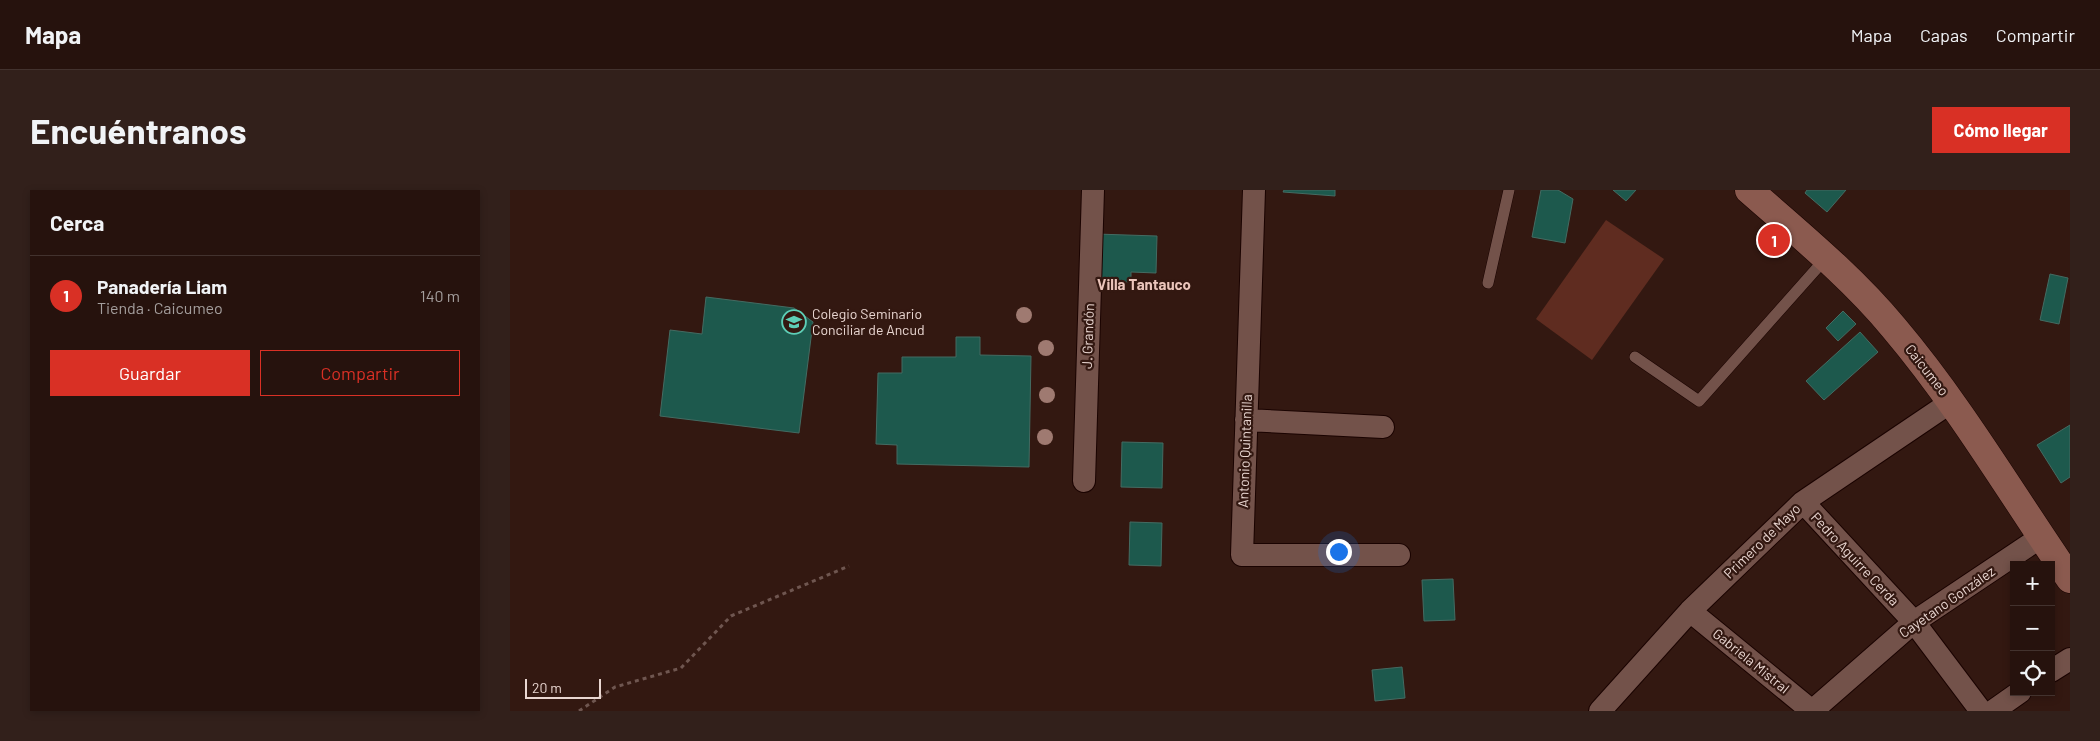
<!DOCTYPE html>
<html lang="es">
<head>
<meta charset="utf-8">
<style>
	:root { --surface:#26120d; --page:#32201b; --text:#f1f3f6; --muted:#a49e9d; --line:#42322e; --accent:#d93025 }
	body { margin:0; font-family:Barlow,sans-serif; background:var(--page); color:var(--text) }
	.controls { position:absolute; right:15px; bottom:15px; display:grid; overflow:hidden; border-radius:0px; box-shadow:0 2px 8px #0003 }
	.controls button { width:45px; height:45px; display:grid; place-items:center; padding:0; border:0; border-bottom:1px solid var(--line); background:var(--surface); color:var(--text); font:25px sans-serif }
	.scale { position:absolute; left:15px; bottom:12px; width:76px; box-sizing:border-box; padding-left:5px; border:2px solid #e9d6d1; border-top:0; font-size:14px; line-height:18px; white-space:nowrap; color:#e9d6d1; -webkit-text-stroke:4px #331811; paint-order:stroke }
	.you { position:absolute; left:828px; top:361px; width:18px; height:18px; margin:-12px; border:4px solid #fff; border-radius:50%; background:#1a73e8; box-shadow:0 0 0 8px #1a73e833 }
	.badge { display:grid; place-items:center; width:32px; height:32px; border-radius:50%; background:var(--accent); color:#fff; font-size:16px; font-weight:700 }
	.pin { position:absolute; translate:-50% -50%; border:2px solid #fff; box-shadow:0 1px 5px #0006 }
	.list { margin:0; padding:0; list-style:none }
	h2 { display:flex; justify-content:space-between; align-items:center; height:65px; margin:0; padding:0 20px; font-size:21px }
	h2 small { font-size:16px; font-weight:400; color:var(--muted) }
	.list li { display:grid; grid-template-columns:32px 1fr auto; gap:15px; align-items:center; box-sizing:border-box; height:80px; padding:0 20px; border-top:1px solid var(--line) }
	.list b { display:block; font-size:19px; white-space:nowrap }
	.list p { margin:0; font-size:16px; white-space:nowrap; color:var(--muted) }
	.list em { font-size:16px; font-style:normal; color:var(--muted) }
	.actions { display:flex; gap:10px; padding:15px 20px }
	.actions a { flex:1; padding:11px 0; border:1px solid var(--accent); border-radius:0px; text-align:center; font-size:18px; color:var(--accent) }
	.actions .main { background:var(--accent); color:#fff }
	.icon { flex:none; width:28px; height:28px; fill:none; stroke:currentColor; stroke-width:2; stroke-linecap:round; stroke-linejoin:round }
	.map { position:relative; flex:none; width:1560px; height:521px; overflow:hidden; border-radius:0px }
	header { display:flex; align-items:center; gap:30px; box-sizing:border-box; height:70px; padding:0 25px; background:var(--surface); border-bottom:1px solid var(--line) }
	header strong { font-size:24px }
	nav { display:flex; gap:28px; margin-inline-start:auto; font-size:18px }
	.intro { display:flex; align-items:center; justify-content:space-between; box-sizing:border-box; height:120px; padding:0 30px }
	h1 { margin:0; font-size:35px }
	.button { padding:12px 22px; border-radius:0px; background:var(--accent); color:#fff; font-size:18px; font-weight:700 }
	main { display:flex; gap:30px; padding:0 30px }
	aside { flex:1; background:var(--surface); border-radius:0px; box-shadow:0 2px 8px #0003 }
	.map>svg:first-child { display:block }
	.green { fill:#5f2c20 }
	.building { fill:#1d594d; stroke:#446b62 }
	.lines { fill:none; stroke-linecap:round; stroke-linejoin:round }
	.lane-casing { stroke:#1a0301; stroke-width:12 }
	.street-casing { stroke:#1a0301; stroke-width:24 }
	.secondary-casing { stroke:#1a0301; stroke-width:29 }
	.path { stroke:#6f5650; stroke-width:3; stroke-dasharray:4 4; stroke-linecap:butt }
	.lane { stroke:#73524a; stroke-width:11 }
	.street { stroke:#73524a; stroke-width:22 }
	.secondary { stroke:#8b5a4f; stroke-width:28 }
	.tree { fill:#9f7a71 }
	.labels { text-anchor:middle; stroke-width:4.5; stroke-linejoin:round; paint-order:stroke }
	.poi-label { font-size:14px; fill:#e9d6d1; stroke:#331811; text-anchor:start }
	.street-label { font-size:14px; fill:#e9d6d1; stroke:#331811 }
	.neighbourhood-label { font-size:15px; font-weight:bold; fill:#ebc5bb; stroke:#331811 }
</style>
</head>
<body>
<header>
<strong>Mapa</strong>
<nav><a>Mapa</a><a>Capas</a><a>Compartir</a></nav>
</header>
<div class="intro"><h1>Encuéntranos</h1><a class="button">Cómo llegar</a></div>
<main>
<aside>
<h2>Cerca<small></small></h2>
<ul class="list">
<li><span class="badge">1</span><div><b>Panadería Liam</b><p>Tienda · Caicumeo</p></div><em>140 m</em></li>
</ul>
<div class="actions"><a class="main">Guardar</a><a>Compartir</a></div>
</aside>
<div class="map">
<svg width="1560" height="521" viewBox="0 0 1560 521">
	<rect width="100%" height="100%" fill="#331811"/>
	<path class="green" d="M1096,30L1154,69L1082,170L1026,129Z"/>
	<path class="building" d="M774,0H825V6L773,2Z
		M1031,0H1048L1063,9L1055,53L1022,47Z
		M1103,0H1126L1116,11Z
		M1297,0H1336L1317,22L1295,3Z
		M586,44L647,46L646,83L621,82V92L588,91Z
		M1540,84L1558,88L1549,134L1530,130Z
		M196,107L284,118L303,132L289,243L150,226L160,140L192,144Z
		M1333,121L1346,134L1328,151L1316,138Z
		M1350,142L1368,162L1314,210L1296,191Z
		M446,147H470V165L521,166L519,277L387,274V255L366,254L368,183H392V167H446Z
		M1560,235V287L1551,293L1527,255Z
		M612,252L653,253L652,298L611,297Z
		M620,332L652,333L651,376L619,375Z
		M943,389L945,430L914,431L912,390Z
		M892,477L895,508L865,511L862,480Z"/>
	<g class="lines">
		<g class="lane-casing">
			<path id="lane" d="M978,93L999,0
				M1125,167L1189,211L1316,68"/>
		</g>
		<g class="street-casing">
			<path id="street" d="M744,0L732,365H889
				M736,230L873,237
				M574,291L583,0
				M1293,312L1404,432L1471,521
				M1180,421L1302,521
				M1541,481L1560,469
				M1090,521L1180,421L1293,312L1441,212
				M1302,521L1404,432L1531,347
				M1483,521L1510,502"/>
		</g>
		<g class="secondary-casing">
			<path id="secondary" d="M1239,0C1288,43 1343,88 1384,138C1450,216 1502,305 1560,389"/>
		</g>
		<path class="path" d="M69,521L105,497L171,478L221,426L339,376"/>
		<use href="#lane" class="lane"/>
		<use href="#street" class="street"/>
		<use href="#secondary" class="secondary"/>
	</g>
	<g class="tree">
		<circle cx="514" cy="125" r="8"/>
		<circle cx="536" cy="158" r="8"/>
		<circle cx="537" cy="205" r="8"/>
		<circle cx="535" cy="247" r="8"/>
	</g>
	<defs>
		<g id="school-ring" transform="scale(1.25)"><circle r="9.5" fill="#331811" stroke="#5eceb7" stroke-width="1.5"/><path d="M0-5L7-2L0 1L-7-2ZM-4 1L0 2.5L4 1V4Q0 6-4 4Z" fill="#5eceb7"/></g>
	</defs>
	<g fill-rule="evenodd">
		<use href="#school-ring" x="284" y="132"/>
	</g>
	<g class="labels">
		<g class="poi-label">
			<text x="302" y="129">Colegio Seminario<tspan x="302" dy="16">Conciliar de Ancud</tspan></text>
		</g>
		<g class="street-label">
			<text transform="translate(578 146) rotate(-88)" y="5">J. Grandón</text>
			<text transform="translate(1417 180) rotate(52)" y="5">Caicumeo</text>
			<text transform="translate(735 261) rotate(-88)" y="5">Antonio Quintanilla</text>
			<text transform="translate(1252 351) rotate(-44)" y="5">Primero de Mayo</text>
			<text transform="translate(1345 369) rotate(47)" y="5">Pedro Aguirre Cerda</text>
			<text transform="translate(1437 412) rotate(-35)" y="5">Cayetano González</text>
			<text transform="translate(1241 471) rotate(39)" y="5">Gabriela Mistral</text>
		</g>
		<g class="neighbourhood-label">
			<text x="634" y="100">Villa Tantauco</text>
		</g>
	</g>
</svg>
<div class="controls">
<button>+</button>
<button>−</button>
<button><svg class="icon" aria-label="locate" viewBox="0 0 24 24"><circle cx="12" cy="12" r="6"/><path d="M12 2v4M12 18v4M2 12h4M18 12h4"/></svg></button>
</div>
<div class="scale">20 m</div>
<div class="you"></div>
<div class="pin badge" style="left:1264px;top:50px">1</div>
</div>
</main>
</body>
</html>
